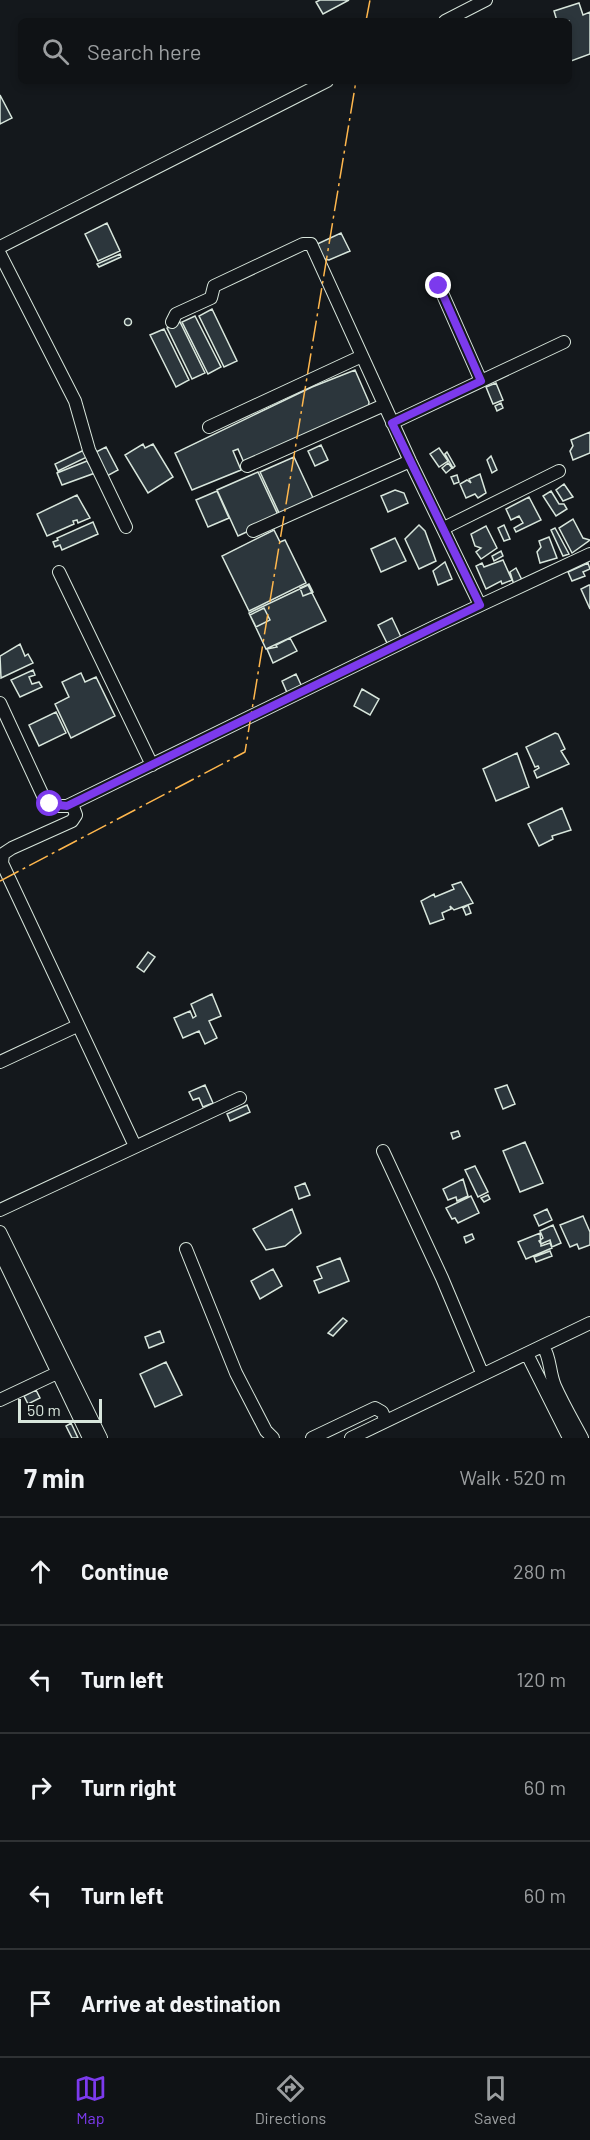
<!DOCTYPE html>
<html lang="en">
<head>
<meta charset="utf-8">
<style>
	:root { --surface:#0f1215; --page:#1d2022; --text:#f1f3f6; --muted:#9b9ea0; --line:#2f3234; --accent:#7c3aed }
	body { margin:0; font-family:Barlow,sans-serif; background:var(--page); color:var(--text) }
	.scale { position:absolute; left:18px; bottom:15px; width:84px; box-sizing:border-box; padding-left:6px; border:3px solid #d8e6dc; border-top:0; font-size:16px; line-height:21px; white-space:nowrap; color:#d8e6dc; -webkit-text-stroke:4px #14181c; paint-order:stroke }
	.stop { position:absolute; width:18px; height:18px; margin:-14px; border:4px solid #7c3aed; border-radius:50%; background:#fff }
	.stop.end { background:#7c3aed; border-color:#fff; box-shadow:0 2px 6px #0008 }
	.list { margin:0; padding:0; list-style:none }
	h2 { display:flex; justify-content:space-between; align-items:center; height:78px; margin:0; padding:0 24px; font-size:26px }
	h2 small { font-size:20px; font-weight:400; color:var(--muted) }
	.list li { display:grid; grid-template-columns:39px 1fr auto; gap:18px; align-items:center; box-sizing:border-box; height:108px; padding:0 24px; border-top:2px solid var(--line) }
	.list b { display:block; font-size:22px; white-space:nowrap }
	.list em { font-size:20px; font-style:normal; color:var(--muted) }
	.icon { flex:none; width:33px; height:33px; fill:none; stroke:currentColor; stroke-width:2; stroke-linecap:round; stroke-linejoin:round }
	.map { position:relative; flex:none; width:590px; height:1438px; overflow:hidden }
	.search { position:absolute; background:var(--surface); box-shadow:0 3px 9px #0003; left:18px; right:18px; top:18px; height:66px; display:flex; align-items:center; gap:15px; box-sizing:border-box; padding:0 21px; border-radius:9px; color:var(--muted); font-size:22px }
	.sheet { height:618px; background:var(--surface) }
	nav { display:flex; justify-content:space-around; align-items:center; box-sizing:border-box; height:84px; border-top:2px solid var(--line); background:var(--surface); font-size:16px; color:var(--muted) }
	nav a { display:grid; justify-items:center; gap:3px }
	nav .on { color:var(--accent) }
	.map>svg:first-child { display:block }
	.building { fill:#2c363c; stroke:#d8e6dc; stroke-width:1.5 }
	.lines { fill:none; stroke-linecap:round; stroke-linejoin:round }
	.minor-casing { stroke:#d8e6dc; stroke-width:14 }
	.minor { stroke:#14181c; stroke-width:12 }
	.power { stroke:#ffb74d; stroke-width:1.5; stroke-dasharray:21 4.5 3 4.5; stroke-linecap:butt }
	.route { stroke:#7c3aed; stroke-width:8 }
</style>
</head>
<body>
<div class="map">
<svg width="590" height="1438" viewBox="0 0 590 1438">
	<rect width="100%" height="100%" fill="#14181c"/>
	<path class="building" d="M320,0H349L323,14L316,2Z
		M579,3L583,15L590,12V54L571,61L569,21H557L554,11Z
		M0,95L12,118L0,124Z
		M107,223L120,251L98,261L85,234Z
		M341,233L350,251L329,260L324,259L313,246Z
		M120,254L121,257L99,267L97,264Z
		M212,309L237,361L224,367L199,316Z
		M195,316L221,367L208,374L182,322Z
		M124.5 322a3.5 3.5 0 1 1 7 0a3.5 3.5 0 1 1-7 0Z
		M180,322L205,373L192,379L167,328Z
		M164,329L189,380L176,387L150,335Z
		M355,370L369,402L368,410L245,465L238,449L233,451L241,470L192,490L175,453L312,387Z
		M496,383L503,400L493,404L486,387Z
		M501,403L503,408L497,411L495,406Z
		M590,432V453L573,460L570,451L573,446L571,440Z
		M143,444L145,448L153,444L173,477L148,493L125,455Z
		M321,445L328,460L315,466L308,451Z
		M106,447L118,470L107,476L94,453Z
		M439,448L448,461L439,467L430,454Z
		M84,450L87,457L58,471L55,464Z
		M447,452L455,466L453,468L445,454Z
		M491,456L497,470L492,473L487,460Z
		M294,457L314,500L280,515L260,472Z
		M87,461L95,473L62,485L57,473Z
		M448,463L452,468L446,473L442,468Z
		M258,472L279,517L238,536L217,490Z
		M480,474L486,493L478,498L475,494L466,498L460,484L467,480L471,483L469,479Z
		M457,475L459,482L454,484L451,477Z
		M564,484L573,497L563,501L556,490Z
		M395,490L404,493L408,503L388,512L381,496Z
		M217,491L229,518L208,527L196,500Z
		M551,491L559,504H564L567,509L556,516L543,496Z
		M77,495L90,518L78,523L77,520L73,521L74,524L47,536L37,514Z
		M529,497L541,520L516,532L514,528L523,523L519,516L511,520L506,509Z
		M573,519L583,538L590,540L572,553L559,528Z
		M93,522L98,534L62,550L60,545L55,547L53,542L58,540L57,538Z
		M419,525L425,531L436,561L419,569L405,539Z
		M504,525L510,539L504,541L498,528Z
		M486,526L497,548L481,559L476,552L481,548L475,546L471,534Z
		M555,528L569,554L563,556L551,530Z
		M274,530L280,542L285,540L306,583L249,611L222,556Z
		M549,537L557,558L540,563L537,552L541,547L539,541Z
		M395,538L406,561L381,572L371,549Z
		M501,551L503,556L494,561L492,556Z
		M503,560L512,580L502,584L501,581L486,589L476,566L482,563L484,567Z
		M445,562L452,579L438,585L433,571Z
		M588,563L590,569L583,572L585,576L572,581L568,572Z
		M516,568L522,580L514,585L510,572Z
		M309,584L313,592L303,596L300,588Z
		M308,585L326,621L266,649L249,613Z
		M589,585H590V609L581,589Z
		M264,608L270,620L256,627L250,615Z
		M392,618L401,637L387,643L378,625Z
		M290,638L297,651L273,663L267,649L277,647L276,645Z
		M20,644L25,656L28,654L33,663L1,678L0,656Z
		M33,670L35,675L29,677L32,684L39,682L42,687L20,697L11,680Z
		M81,673L85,682L96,677L115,716L71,738L55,704L69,697L62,682Z
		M296,674L303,689L288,695L282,681Z
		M362,689L379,699L370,715L354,706Z
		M56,712L66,733L39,746L29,725Z
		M555,733L558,734L565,749L561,751L569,764L537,778L534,771L539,768L538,766L535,767L526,747Z
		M517,753L529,787L496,801L483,769Z
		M562,808L571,830L552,836L553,839L539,846L528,824Z
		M461,882L473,903L454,910L450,906L451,909L442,913L444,919L430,924L421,901L434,894L435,897L454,889L452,885Z
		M468,905L471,913L466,915L463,908Z
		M148,952L155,957L144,972L137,967Z
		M212,994L221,1016L209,1021L217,1038L205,1044L199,1031L183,1038L174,1018L190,1011L193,1018L196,1016L191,1004Z
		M205,1085L213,1103L203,1107L199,1098L193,1100L189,1092Z
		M507,1085L515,1104L503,1109L495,1089Z
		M247,1105L250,1112L230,1121L227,1114Z
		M458,1131L460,1136L453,1139L451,1133Z
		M525,1142L543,1183L520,1192L503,1151Z
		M475,1166L488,1192L478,1197L465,1170Z
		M463,1179L468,1196L457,1201L456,1197L448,1200L443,1189Z
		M305,1183L310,1195L299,1199L295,1187Z
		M488,1195L490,1199L484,1202L481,1198Z
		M471,1196L479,1213L458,1223L455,1218L452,1219L446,1208Z
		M292,1209L301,1233L285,1246L266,1250L253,1229Z
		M547,1209L552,1220L539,1226L534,1215Z
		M583,1216L590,1232V1245L579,1249L577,1244L570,1247L560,1225Z
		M553,1225L561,1243L552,1247L550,1240L541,1244L539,1241L543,1238L540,1231Z
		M540,1233L541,1246L550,1243L552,1248L526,1259L518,1242Z
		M472,1234L474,1239L466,1243L464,1237Z
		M550,1251L552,1256L536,1262L534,1257Z
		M340,1258L349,1281L319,1293L314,1281L322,1278L317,1267Z
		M273,1269L282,1286L260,1299L251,1281Z
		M343,1318L347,1321L333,1336L328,1333Z
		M160,1331L164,1342L149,1348L145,1337Z
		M166,1362L182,1395L155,1407L140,1374Z
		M36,1390L40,1398L28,1404L24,1396Z
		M71,1423L78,1438H72L66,1426Z"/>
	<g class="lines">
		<g class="minor-casing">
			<path id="minor" d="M445,21L486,0
				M0,247L327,81
				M0,254L75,401L89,450L126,527
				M439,286L481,381
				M172,322L176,314L211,298L214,286L303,244H311L410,461L480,605
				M392,423L564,342
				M209,427L362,356
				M247,466L384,405
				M444,528L559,471
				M253,531L410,461
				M59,572L152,765
				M0,703L44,798L54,806H67L438,625L590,554
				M72,804L76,815L72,821L12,848L3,854L2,863L135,1146
				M0,1062L77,1026
				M383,1151L442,1278L482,1373
				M0,1210L240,1098
				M0,1232L101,1438
				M186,1249L236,1373L266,1431L273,1438
				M0,1252L89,1438
				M543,1346C551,1359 549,1372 555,1386C563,1404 573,1421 582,1438
				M527,1354L569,1438
				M0,1400L57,1373
				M312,1438L375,1408L382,1412L386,1421
				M351,1438L590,1323"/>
		</g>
		<use href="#minor" class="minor"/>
		<path class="power" d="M366,21L370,0
			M0,881L245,752L356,81"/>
	</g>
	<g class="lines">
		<path class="route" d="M50,804L67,806L480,605L392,423L481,381L439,286"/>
	</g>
</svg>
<div class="scale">50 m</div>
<div class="stop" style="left:50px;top:804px"></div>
<div class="stop end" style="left:439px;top:286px"></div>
<div class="search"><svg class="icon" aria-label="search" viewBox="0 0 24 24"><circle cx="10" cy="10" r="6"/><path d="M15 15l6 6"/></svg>Search here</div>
</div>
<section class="sheet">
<h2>7 min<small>Walk · 520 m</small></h2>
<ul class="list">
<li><svg class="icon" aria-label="ahead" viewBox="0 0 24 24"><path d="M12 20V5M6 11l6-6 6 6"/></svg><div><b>Continue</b></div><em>280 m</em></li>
<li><svg class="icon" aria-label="left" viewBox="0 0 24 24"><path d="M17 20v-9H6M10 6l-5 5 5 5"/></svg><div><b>Turn left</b></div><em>120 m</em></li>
<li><svg class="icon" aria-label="right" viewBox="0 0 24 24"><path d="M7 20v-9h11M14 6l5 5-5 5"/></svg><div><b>Turn right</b></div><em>60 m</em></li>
<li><svg class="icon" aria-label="left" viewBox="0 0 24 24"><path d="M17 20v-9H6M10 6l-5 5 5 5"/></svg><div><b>Turn left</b></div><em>60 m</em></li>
<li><svg class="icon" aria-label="arrive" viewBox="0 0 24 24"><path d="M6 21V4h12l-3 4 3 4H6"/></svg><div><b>Arrive at destination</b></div></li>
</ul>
</section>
<nav>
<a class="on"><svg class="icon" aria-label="map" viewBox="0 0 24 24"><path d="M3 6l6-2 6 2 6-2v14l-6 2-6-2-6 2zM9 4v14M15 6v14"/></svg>Map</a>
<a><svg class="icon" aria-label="directions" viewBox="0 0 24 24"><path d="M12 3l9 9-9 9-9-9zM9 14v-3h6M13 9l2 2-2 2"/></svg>Directions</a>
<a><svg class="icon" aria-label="saved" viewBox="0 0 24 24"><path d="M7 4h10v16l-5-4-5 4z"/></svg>Saved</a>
</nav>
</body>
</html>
